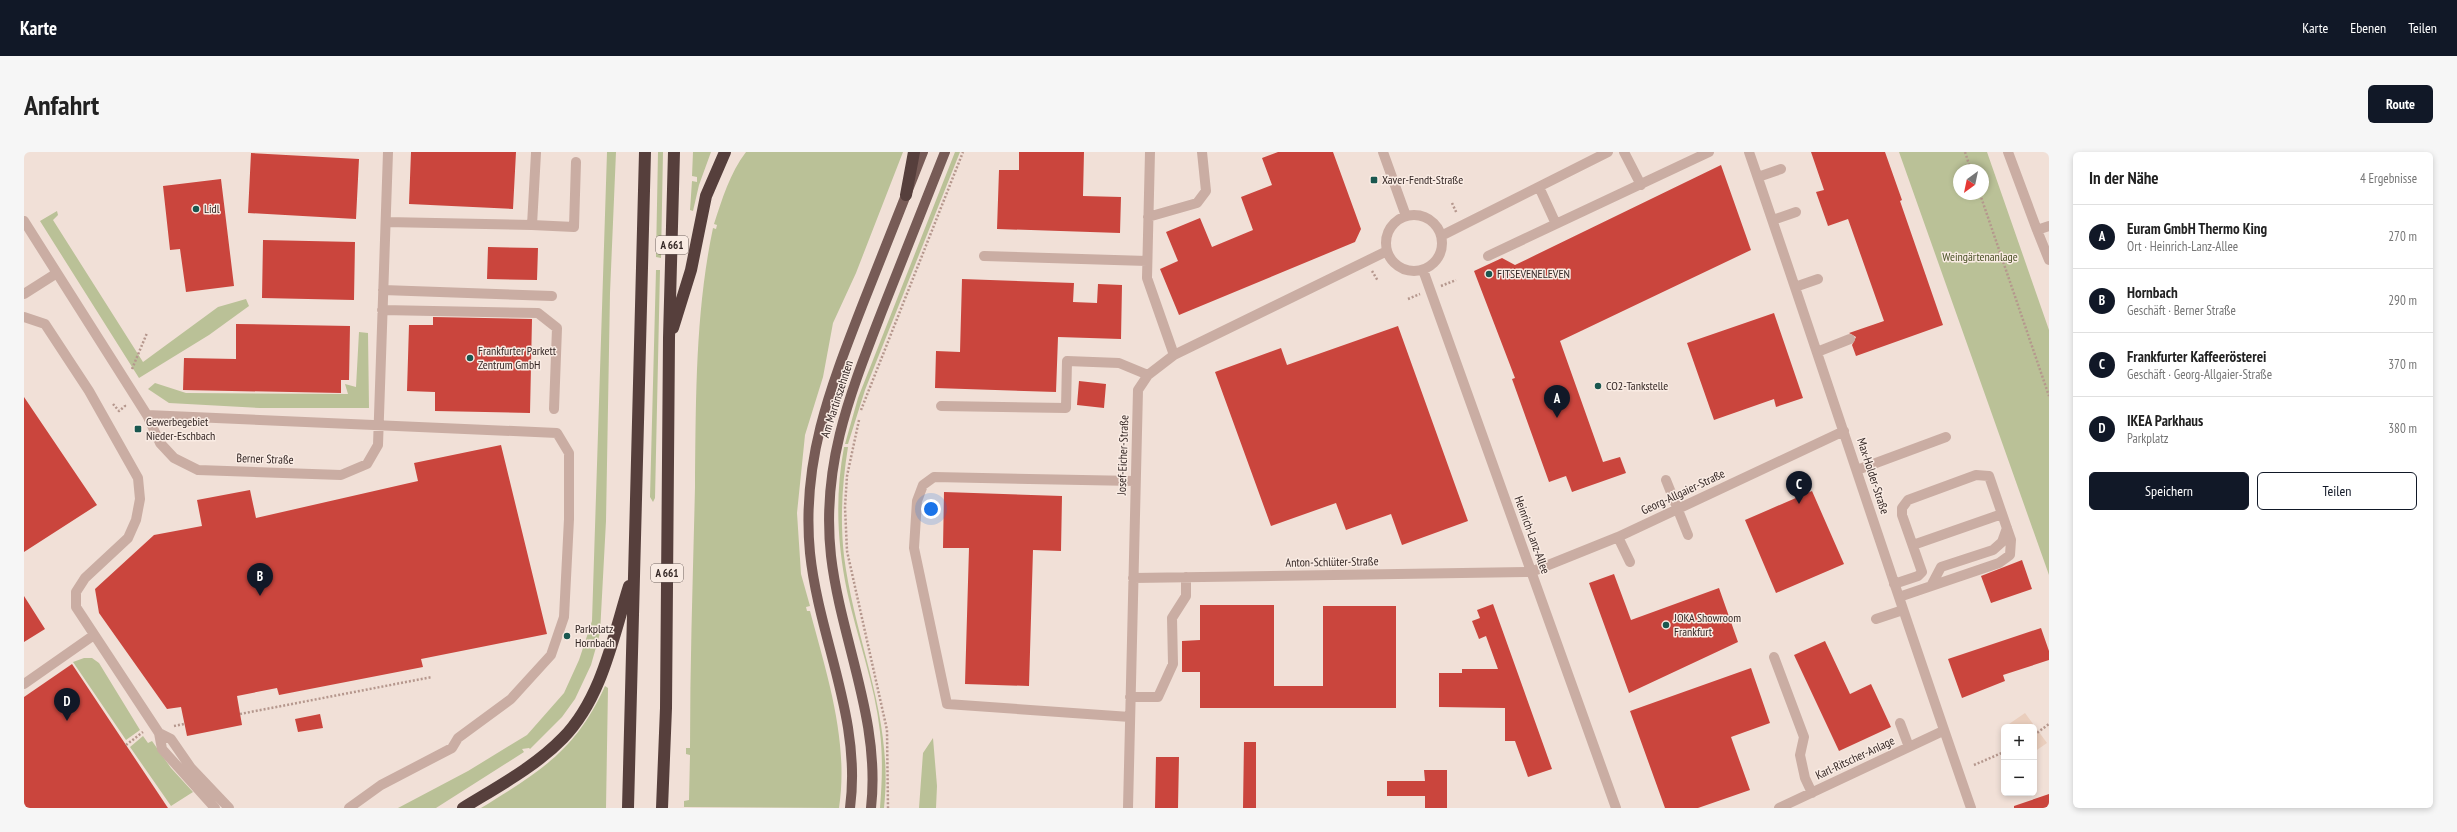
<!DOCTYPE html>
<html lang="de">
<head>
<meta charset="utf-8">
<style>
	:root { --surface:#fff; --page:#f6f6f6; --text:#222; --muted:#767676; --line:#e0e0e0; --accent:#111827 }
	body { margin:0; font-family:"PT Sans Narrow",sans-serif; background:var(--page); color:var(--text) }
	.controls { position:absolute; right:12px; bottom:12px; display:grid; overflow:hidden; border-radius:6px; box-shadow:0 2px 6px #0003 }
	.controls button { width:36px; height:36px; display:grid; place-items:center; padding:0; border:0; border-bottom:1px solid var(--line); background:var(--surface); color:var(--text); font:20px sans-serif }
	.compass { position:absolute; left:1929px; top:12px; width:36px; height:36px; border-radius:50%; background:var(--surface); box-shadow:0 2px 6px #0003; rotate:213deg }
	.you { position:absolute; left:907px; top:357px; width:14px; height:14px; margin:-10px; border:3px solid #fff; border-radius:50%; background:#1a73e8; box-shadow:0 0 0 6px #1a73e833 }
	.badge { display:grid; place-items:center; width:26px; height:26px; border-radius:50%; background:var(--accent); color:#fff; font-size:13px; font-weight:700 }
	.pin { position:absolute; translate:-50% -33px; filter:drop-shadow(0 1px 2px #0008) }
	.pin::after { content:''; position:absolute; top:21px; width:14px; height:12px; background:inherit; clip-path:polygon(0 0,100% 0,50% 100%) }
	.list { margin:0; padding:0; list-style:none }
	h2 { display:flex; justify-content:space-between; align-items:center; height:52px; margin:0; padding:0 16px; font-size:17px }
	h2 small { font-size:13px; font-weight:400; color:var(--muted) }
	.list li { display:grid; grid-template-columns:26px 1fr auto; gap:12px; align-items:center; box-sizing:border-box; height:64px; padding:0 16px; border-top:1px solid var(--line) }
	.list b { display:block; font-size:15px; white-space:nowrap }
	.list p { margin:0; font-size:13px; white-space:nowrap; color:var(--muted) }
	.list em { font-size:13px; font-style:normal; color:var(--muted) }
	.actions { display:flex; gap:8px; padding:12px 16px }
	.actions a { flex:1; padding:9px 0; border:1px solid var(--accent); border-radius:6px; text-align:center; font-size:14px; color:var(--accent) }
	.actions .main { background:var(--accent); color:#fff }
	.map { position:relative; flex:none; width:2025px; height:656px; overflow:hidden; border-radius:6px }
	header { display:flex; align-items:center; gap:24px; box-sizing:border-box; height:56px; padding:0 20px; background:var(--accent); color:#fff }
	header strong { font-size:19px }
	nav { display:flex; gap:22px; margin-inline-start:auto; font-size:14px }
	.intro { display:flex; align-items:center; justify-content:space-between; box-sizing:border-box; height:96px; padding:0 24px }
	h1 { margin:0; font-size:28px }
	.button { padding:10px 18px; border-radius:6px; background:var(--accent); color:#fff; font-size:14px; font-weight:700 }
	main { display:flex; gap:24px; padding:0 24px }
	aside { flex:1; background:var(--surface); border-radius:6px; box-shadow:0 2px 6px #0003 }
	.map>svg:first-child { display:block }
	.green { fill:#bac197; fill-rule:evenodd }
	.plaza { fill:#eacebd }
	.building { fill:#ca453d }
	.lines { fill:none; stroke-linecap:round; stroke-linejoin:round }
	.path { stroke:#b5978d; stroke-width:2.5; stroke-dasharray:2 2; stroke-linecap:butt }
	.minor { stroke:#caada3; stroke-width:10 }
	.major { stroke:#775b56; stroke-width:10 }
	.highway { stroke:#563f3c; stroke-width:12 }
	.poi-dot { fill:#1a574f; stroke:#f9ebe3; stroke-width:1.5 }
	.labels { text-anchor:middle; stroke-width:3; stroke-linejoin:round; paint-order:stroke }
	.shield { fill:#f9ebe3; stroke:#6f625e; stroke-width:1 }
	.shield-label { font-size:11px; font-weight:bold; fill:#342725 }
	.poi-label { font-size:12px; fill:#342725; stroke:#f9ebe3; text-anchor:start }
	.park-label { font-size:12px; fill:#4b5328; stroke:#f9ebe3 }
	.street-label { font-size:12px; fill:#342725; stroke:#f9ebe3 }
</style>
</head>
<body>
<header>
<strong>Karte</strong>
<nav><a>Karte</a><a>Ebenen</a><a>Teilen</a></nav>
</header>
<div class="intro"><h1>Anfahrt</h1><a class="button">Route</a></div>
<main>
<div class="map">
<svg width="2025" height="656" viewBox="0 0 2025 656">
	<rect width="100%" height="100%" fill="#f1e0d7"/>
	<path class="green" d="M583,0H592L586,141L582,369L576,481L567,513L551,547L538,565L506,597L505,596L498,597L500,600L412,656H374L444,619L503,583L540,541L555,508L568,469Z
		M634,0H639L637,106L632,105Z
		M669,0H687L675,33L669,59L666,58L668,29L673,30V25L668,24Z
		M722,0H879L832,121L809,171L799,225L781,283L773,361L777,422L786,454L782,455L783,459H786C803,523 825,589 815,656L660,655V649L665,648L666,603L662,602V596H666C666,509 669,422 671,335C672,249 671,161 689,76L692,77L693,73L690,72C698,47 706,21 722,0Z
		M931,0H936L841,238L824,292H821L834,246Z
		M1875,0H1963L2025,178V423ZM1935,18H1959V42H1935Z
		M33,59L34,63L29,68L119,210L194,155L222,147L225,154L185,183L115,226L16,69Z
		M632,118H636L631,346L629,350L626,345Z
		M335,180L344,181L345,256H236L145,251L124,237L131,231L162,241L324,242L321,232L332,235Z
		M820,295H824C818,332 816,368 820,404C831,491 870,565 860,656H856C858,631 859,606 856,580C851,532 833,486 823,439C813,391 811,343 820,295Z
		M60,506H68L75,511L116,578L102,588L49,510Z
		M581,534L584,536L582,656H457C515,620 552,599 581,534Z
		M119,584L124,591L128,589L147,616L169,640L147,654L106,595Z
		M909,586L913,634L912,656H895L899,601Z"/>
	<path class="plaza" d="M2001,561L2023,591L2010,600V575H1988L1985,572Z"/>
	<path class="building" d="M387,0H492L489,57L385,52Z
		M995,0H1060L1059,44L1097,45L1096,81L973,77L975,18H995Z
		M1254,0H1309L1337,77L1331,90L1155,163L1136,117L1154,109L1142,80L1176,66L1188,95L1229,78L1217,45L1248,33L1238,6Z
		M1787,0H1861L1878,48L1876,49L1919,173L1832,204L1828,193L1832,185L1825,181L1860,169L1824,67L1804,74L1792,40L1800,38Z
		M227,1L335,7L332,67L224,61Z
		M1697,13L1727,98L1536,189L1579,310L1596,305L1602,321L1548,340L1542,324L1525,330L1488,227L1491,226L1450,119L1478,106L1491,113Z
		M197,27L210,134L162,140L156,97L146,98L139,34Z
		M239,88L331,90L330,148L238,146Z
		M464,95L514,96L513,128L463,127Z
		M938,127L1050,131L1049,150L1073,151L1074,132L1098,133L1097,187L1034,185L1032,240L911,236L912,199L936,200Z
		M1750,161L1779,246L1752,255L1750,247L1690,268L1663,191Z
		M409,165L508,167L506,261L411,259V240L383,239L385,173H409Z
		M212,172L326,174L325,228H317V241L159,238L160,206L212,207Z
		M1374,174L1444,369L1378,393L1367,362L1322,378L1312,351L1247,374L1191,220L1257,196L1263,213Z
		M1055,229L1082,232L1080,256L1053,253Z
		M0,245L73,353L0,400Z
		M477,293L523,482L397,507L399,515L255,543L253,536L213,544L218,573L163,584L157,555L143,557L75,461L71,437L130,383L178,374L173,348L226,338L232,366L394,329L390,311Z
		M1788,339L1820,412L1752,441L1721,368Z
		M920,340L1038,344L1037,399L1009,398L1005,534L941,532L945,396H919Z
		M1998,408L2008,437L1967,451L1957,424Z
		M1590,422L1607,468L1695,436L1714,490L1605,541L1565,431Z
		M0,444L21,477L0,490Z
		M1469,452L1528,617L1504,625L1491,589H1481V556L1415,555V521H1438V517H1474L1462,484L1455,487L1448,469L1456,466L1453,458Z
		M1176,453H1250V534H1299V454H1372V556H1176V520H1158V489L1176,488Z
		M2017,476L2025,499V508L1979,523L1981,529L1938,546L1924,507Z
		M1801,489L1826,542L1847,532L1867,575L1815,599L1770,503Z
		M48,512L144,656H0V545Z
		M1727,516L1746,571L1707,585L1726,638L1674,656H1641L1606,559Z
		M296,562L299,576L274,580L271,567Z
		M1220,590H1232V656H1219Z
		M1132,605H1155L1154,656H1131Z
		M1400,618H1423V656H1401V644H1363V629H1401Z
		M2025,642V656H1990V654Z"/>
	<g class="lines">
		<path class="path" d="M1941,0L1947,18
			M1956,42L2025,244
			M1428,51L1433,62
			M1348,119L1354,129
			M1417,134L1432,128
			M1384,147L1396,142
			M108,217L123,181
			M89,252L95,259L101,254L100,252
			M837,258L939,0
			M835,268L823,324L821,355L823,399L863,578L864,656
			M216,562L408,525
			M150,574L160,572
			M2010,583L2025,572
			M102,593L119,580
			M1950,613L1980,600"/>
		<path class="minor" d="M1126,0L1123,126L1150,203
			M1359,0L1382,64
			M1600,0L1617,33
			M1725,0C1800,218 1871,438 1947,656
			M1984,0L2013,78L2025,74
			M1734,25L1757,17
			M1515,35L1532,72
			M1362 91a28 28 0 1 1 56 0a28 28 0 1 1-56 0Z
			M1124,65L1173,51L1182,39L1178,0
			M1749,68L1772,60
			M0,69L123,263L136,291L150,306L174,318L317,323L343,312L354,293L364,0
			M362,70L508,73L512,1
			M508,73L550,75L552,10
			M2013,78L2025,108
			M1417,84L1584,0
			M960,104L1123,109
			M1464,104L1685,0
			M1399,118L1592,656
			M1771,135L1794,127
			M359,138L528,144
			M0,142L33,121
			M358,158L514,161L533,176L530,257
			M0,165L21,172L65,239L114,326L116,347L112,368L104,386L61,426L52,440V455L135,581L138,597L191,656
			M1793,200L1826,187
			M917,254L1042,256L1043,209L1095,211L1124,223
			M123,263L533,281L545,301V367L540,465L527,503L487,547L434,586L428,596L357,633L325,656
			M1833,318L1922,285
			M1642,328L1664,383
			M1594,385L1606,410
			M1889,393L1978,362
			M1109,426L1507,420L1594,385L1820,279
			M1870,432L1894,424L1898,420L1878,363V356L1884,348L1952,323L1965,324L1987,388L1986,403L1975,411L1875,445
			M1907,434L1917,415L1969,398L1978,390L1983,376
			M1852,467L1879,458
			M1750,505L1780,585L1776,603L1781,626L1788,641
			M0,532L70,483
			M1106,545H1134L1149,512L1148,466L1162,444V425
			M1106,565L923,552L890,396L893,349L899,333L910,325L1111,329
			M1876,571L1885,595
			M135,581L147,587L167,616L205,656
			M1104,656L1114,238L1124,223L1150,203L1363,99
			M1755,656L1919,579"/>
		<path class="major" d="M826,656C838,567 795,487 786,401C777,308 807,234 840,149C859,100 879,50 899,0
			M847,656C857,568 817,489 807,404C797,313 826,242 858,159C879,106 900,53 921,0"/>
		<path class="highway" d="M882,43L890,0
			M649,176L667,118L682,44L701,0
			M439,656C473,635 511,615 539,586C578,546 589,485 605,434
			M604,656L621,0
			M638,656L642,556L645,186L650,0"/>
	</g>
	<g class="poi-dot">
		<rect x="1346" y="24" width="8" height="8" rx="2"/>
		<circle cx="172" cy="57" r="4"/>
		<circle cx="1465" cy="122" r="4"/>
		<circle cx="446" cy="206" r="4"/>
		<circle cx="1574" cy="234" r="4"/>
		<rect x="110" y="273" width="8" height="8" rx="2"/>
		<circle cx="1642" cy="473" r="4"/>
		<circle cx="543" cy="484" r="4"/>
	</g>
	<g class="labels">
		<g class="shield">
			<rect x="632" y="84" width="32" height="18" rx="3"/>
			<rect x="627" y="412" width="32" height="18" rx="3"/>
		</g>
		<g class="shield-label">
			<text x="648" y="97">A 661</text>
			<text x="643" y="425">A 661</text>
		</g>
		<g class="poi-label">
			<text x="1358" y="32">Xaver-Fendt-Straße</text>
			<text x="180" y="61">Lidl</text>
			<text x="1473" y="126">FITSEVENELEVEN</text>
			<text x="454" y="203">Frankfurter Parkett<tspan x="454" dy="14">Zentrum GmbH</tspan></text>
			<text x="1582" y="238">CO2-Tankstelle</text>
			<text x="122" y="274">Gewerbegebiet<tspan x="122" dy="14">Nieder-Eschbach</tspan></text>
			<text x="1650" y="470">JOKA Showroom<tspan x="1650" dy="14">Frankfurt</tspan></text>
			<text x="551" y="481">Parkplatz<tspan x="551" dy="14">Hornbach</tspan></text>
		</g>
		<g class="park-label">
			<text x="1956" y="109">Weingärtenanlage</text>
		</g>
		<g class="street-label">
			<text transform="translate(813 247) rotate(-72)" y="4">Am Martinszehnten</text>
			<text transform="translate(1099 303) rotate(-88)" y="4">Josef-Eicher-Straße</text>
			<text transform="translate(241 307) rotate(2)" y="4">Berner Straße</text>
			<text transform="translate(1849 324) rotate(72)" y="4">Max-Holder-Straße</text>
			<text transform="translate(1659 340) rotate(-25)" y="4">Georg-Allgaier-Straße</text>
			<text transform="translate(1508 383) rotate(70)" y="4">Heinrich-Lanz-Allee</text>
			<text transform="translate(1308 410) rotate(-1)" y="4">Anton-Schlüter-Straße</text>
			<text transform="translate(1831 606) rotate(-25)" y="4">Karl-Ritscher-Anlage</text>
		</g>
	</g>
</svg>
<div class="controls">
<button>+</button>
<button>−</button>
</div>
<svg class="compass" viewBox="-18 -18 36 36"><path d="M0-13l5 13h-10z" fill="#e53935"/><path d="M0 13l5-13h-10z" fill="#767676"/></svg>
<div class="you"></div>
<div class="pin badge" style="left:1533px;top:266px">A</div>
<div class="pin badge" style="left:236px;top:444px">B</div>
<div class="pin badge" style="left:1775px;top:352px">C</div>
<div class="pin badge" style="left:43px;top:569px">D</div>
</div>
<aside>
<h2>In der Nähe<small>4 Ergebnisse</small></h2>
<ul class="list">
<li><span class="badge">A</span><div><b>Euram GmbH Thermo King</b><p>Ort · Heinrich-Lanz-Allee</p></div><em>270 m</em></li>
<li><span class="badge">B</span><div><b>Hornbach</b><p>Geschäft · Berner Straße</p></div><em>290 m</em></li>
<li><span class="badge">C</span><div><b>Frankfurter Kaffeerösterei</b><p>Geschäft · Georg-Allgaier-Straße</p></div><em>370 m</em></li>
<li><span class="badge">D</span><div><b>IKEA Parkhaus</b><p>Parkplatz</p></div><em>380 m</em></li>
</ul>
<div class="actions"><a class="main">Speichern</a><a>Teilen</a></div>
</aside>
</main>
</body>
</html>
